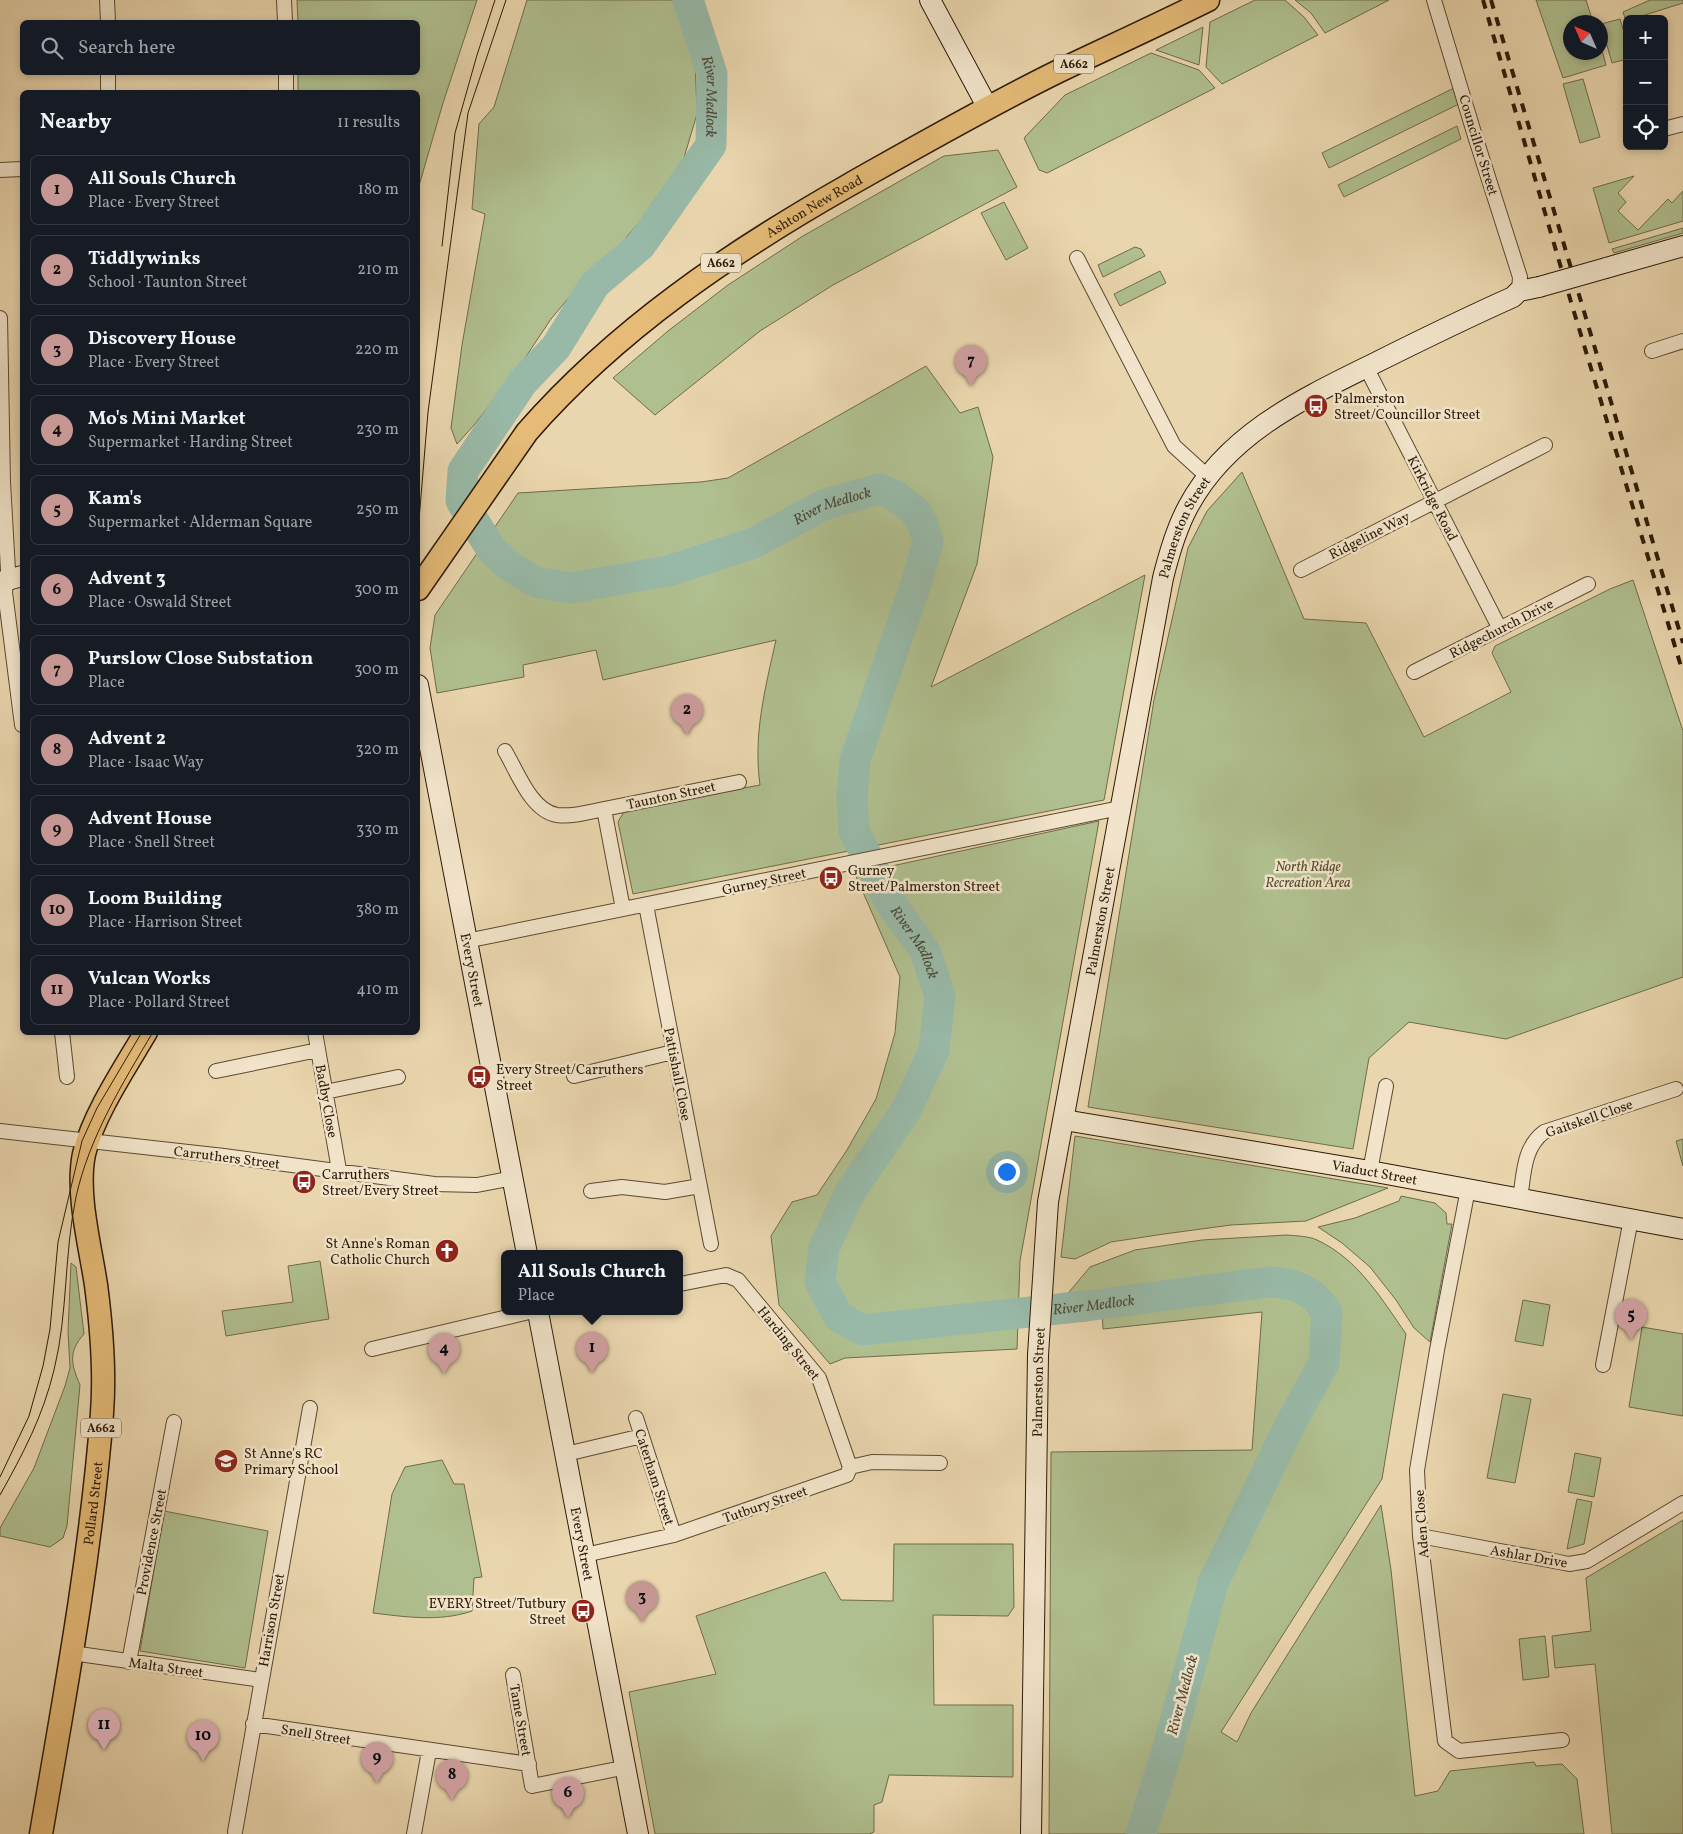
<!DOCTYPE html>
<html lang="en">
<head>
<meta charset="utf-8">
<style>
	:root { --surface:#171b24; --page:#242831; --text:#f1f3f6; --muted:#9ea1a6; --line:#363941; --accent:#c59692 }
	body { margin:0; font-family:Vollkorn,serif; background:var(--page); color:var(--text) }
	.controls { position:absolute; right:15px; top:15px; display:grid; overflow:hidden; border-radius:8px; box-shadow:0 2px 8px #0003 }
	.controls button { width:45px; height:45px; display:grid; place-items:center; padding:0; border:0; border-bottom:1px solid var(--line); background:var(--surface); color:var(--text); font:25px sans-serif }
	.compass { position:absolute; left:1563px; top:15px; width:45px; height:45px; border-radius:50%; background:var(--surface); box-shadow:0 2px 8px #0003; rotate:315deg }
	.you { position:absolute; left:1006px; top:1171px; width:18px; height:18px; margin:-12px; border:4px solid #fff; border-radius:50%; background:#1a73e8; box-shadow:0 0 0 8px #1a73e833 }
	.badge { display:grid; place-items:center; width:32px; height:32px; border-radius:50%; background:var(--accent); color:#111; font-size:16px; font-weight:700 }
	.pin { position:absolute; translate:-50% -41px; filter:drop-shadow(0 1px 2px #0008) }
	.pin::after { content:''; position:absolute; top:26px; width:18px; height:15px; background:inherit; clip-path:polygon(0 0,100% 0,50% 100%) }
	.popup { position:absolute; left:501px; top:1250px; width:182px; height:65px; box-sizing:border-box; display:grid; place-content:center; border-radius:8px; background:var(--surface); filter:drop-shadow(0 1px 4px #0005); font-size:16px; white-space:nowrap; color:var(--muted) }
	.popup b { font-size:19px; color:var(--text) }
	.popup::after { content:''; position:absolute; left:50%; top:100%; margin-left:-10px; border:10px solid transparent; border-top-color:var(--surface) }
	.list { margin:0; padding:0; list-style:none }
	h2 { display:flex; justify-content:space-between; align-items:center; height:65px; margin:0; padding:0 20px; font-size:21px }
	h2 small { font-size:16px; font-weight:400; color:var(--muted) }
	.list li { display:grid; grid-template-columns:32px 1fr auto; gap:15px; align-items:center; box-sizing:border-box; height:70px; margin:0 10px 10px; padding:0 10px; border:1px solid var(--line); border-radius:8px }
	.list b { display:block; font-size:19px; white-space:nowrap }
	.list p { margin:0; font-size:16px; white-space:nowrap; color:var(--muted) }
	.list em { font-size:16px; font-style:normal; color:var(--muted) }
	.icon { flex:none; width:28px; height:28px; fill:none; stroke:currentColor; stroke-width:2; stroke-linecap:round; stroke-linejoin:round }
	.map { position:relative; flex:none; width:1683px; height:1834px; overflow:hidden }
	.search { position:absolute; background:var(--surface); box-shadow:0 2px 8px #0003; left:20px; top:20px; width:400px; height:55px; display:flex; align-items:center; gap:12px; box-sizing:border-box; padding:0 18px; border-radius:8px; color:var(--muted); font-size:19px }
	.panel { position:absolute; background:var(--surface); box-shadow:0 2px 8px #0003; left:20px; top:90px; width:400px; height:945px; border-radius:8px }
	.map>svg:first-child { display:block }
	.green { fill:#b0bf8f; stroke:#6e6c4a }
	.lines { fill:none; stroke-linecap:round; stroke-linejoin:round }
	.river { stroke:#98b9a7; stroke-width:31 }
	.street-casing { stroke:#5c4930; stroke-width:16 }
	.secondary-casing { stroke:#2c1a06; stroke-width:22 }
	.primary-casing { stroke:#2c1a06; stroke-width:25 }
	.street { stroke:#f1e4ca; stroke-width:14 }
	.secondary { stroke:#f1e4ca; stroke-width:20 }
	.primary { stroke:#e5bb77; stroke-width:22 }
	.tram { stroke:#2c1a06; stroke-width:1 }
	.rail { stroke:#2c1a06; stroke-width:4; stroke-dasharray:9 9; stroke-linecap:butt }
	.secondary-bridge-casing { stroke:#2c1a06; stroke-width:22; stroke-linecap:butt }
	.secondary-bridge { stroke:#f1e4ca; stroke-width:20 }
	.labels { text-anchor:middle; stroke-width:5; stroke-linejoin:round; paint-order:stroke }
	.shield { fill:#f1e4ca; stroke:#675741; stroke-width:1 }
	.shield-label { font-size:12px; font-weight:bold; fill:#2c1a06 }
	.street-label { font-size:14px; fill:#2c1a06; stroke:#f1e4ca }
	.poi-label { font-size:14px; fill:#2c1a06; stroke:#f1e4ca; text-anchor:start }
	.park-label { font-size:14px; font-style:italic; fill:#544c2f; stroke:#f1e4ca }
	.water-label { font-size:15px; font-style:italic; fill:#4c4a36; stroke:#f1e4ca }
</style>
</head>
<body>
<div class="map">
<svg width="1683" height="1834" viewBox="0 0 1683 1834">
	<rect width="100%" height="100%" fill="#ead6ae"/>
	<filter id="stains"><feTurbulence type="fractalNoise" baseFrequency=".004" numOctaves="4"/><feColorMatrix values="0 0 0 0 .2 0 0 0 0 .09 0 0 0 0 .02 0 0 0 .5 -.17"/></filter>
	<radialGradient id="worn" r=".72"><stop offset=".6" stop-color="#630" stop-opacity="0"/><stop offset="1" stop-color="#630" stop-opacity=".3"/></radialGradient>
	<path class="green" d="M297,0H477L443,103L418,189V92H298V73L418,72V22H298Z
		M527,0H674L695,57L697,114L683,161L662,193L622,243L592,270L551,319L525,358L475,424L457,444L451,428L462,345L485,214L472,209L479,124L494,107Z
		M1255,0H1285L1304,17L1318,35L1222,84L1206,67L1210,22Z
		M1295,0H1389L1325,33L1311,13Z
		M1536,0H1586L1593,22H1570V52H1600L1601,47L1606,65L1563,78Z
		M1650,0H1683V3L1626,21L1623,12Z
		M1620,19L1627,42V59L1612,63L1601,24Z
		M1203,27L1199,65L1156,50Z
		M1151,53L1199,70L1215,88L1047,173L1039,170L1024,138L1065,95Z
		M1583,79L1600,137L1580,143L1563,84Z
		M1454,88L1459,104L1329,168L1322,153Z
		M1457,126L1461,139L1344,197L1338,185Z
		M998,150L1017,187L833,285L760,331L655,415L613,378L668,331L728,285L803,236L944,156Z
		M1634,176L1618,193L1626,202L1618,211L1638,230L1668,199L1672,203L1683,191V221L1609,243L1593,188Z
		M1004,202L1028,248L1006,260L981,213Z
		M1683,228V233L1614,253L1612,249Z
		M1135,247L1141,249L1145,256L1103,277L1098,265Z
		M1160,271L1166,283L1120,306L1114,294Z
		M926,366L960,413L978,407L993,457L977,564L931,687L1145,575L1104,800L633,894L618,822L625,810L760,785C753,735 765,689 776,640L603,680L596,650L523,665L524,677L437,693L430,648L435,615L518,493L701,482L728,478Z
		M1242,472L1304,619L1366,623L1424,737L1511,692L1492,653L1495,646L1610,589L1633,580L1683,731V977L1506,1039L1409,1022L1369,1058L1353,1149L1088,1107L1154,700L1188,548L1207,511Z
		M1099,821L1020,1261L1017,1349L845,1358L830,1364L779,1305L771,1236L792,1202L817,1195L847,1150L876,1099L895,1033L900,977L855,874Z
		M1075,1136L1388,1188L1306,1221L1231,1225L1164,1234L1111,1242L1075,1259L1061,1257Z
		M1683,1139V1166L1676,1141Z
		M1401,1196L1435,1203L1446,1213L1447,1224H1452L1430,1342L1414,1328L1396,1300L1370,1267L1342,1243L1318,1227L1355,1218L1399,1201Z
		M1287,1235C1296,1236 1309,1236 1317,1240C1358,1259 1381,1298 1406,1334L1382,1479L1221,1732L1237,1742L1251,1713L1381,1505L1391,1570L1415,1796L1438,1791L1450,1771L1534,1762L1536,1766L1562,1764L1577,1779L1584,1834H1153L1225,1587L1330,1369L1336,1309L1305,1282L1257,1273L1233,1287L1142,1291L1060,1303L1090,1267L1135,1250L1202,1240Z
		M320,1261L329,1319L226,1336L222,1311L293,1302L288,1266Z
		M71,1263L76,1267L84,1334C68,1352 71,1364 80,1385L67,1526L63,1538L50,1547L0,1536V1528L34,1468L65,1386L70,1368L68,1331Z
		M1262,1290L1290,1293L1310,1304L1316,1318L1317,1336L1314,1358L1280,1425L1209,1583L1159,1749L1130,1834H1049L1051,1452L1252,1450L1262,1312L1103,1329L1102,1309Z
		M1523,1300L1550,1305L1543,1346L1515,1341Z
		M1642,1327L1683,1334V1416L1629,1407Z
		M1503,1394L1531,1399L1515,1483L1487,1478Z
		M1575,1453L1601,1458L1594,1497L1568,1492Z
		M442,1460L454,1484H464L482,1577L474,1578L472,1611C440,1622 406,1617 373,1613L392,1494L405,1467Z
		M1577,1499L1592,1502L1584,1544L1567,1549Z
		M164,1511L268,1531L245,1668L140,1651Z
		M1683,1520V1834H1612L1595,1664L1555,1668L1552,1636L1591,1631L1586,1578Z
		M894,1544H1013L1014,1607L1008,1616L933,1615L934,1705H1013V1777L889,1775L882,1802L874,1805V1832L869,1834H655L629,1692L716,1674L696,1616L825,1572L841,1600L893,1601Z
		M1545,1636L1549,1677L1523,1680L1519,1639Z"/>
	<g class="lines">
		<path class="river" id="s1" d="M688,0L712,74L711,145L640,246L595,284L556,347L522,383L463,471L461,501L492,550L508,565L535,582L570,588L668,571L754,543L823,505L880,489L894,495L914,510L923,524L928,542L918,578L855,760L852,799L854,831L890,902L925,951L940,996L934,1050L906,1110L849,1194L824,1248L820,1282L838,1316L862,1330L1086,1306L1269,1282C1298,1284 1310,1289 1327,1312L1324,1363L1293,1419L1213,1583L1168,1748L1141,1834"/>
		<g class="street-casing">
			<path id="street" d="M107,0L108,22
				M284,0L285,22
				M1434,0L1475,136L1520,277L1519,291
				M108,72V92
				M286,72V92
				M1664,129L1683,124
				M0,170L22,169
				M1077,258L1174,446L1208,477
				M0,318L3,482L8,570L5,592L22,725
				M1652,351L1683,341
				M1366,367L1500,629
				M1301,570L1545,445
				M1414,672L1588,584
				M505,751C517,771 531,811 557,815C573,817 589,812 604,809L623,909
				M604,809L739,782
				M646,905L711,1244
				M466,941L1120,808
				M62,1032L67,1077
				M315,1032L339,1170
				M216,1071L318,1050
				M574,1076L673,1052
				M325,1092L398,1077
				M0,1131L224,1156L434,1184L477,1185L513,1178
				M1370,1171L1386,1086
				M1468,1189L1437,1350L1417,1470L1420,1536L1445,1741L1459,1751L1562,1740
				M591,1191L622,1187L665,1192L700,1186
				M1520,1199C1524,1174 1523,1148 1544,1132L1676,1089
				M680,1284L726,1275L738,1280L819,1378L850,1467
				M372,1349L529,1312
				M1603,1365L1631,1219
				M636,1418L674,1535
				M566,1454L642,1436
				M1420,1536L1559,1562L1569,1564L1587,1561L1683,1503
				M585,1555L674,1535L847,1475L850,1467L872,1462L940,1463
				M72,1653L261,1680
				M129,1662L174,1422
				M513,1675L532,1786L627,1767
				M253,1724L529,1764
				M235,1832L310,1408
				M414,1834L429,1751"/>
		</g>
		<g class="secondary-casing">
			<g id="secondary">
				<path d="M930,0L988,108"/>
				<path d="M1606,268L1683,246"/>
				<path d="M0,582L22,576"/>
				<path id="s2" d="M418,685L527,1254"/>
				<path id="s3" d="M1064,1120L1370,1171L1683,1229"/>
				<path id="s4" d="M538,1312L638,1834"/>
				<path id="s5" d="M1031,1834L1038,1355L1048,1202L1163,578C1169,554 1176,529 1188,507C1227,434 1302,399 1373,364C1419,341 1466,318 1513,297L1519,291L1539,287"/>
			</g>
		</g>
		<g class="primary-casing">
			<g id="primary">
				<path id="s6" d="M418,589L527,432C617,329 731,252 849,185C918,146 986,107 1057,72C1107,48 1158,25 1208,0"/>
				<path id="s7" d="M41,1834C65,1694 91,1554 102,1413C105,1374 101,1323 96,1285C90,1245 76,1193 84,1154C93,1115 126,1066 146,1032"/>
			</g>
		</g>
		<use href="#street" class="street"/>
		<use href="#secondary" class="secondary"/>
		<use href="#primary" class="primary"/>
		<path class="tram" d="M442,246L455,133L477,55L495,0
			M418,532L428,412L468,113L506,0
			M0,1477L29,1416L43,1366L50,1329L58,1242L82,1141L97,1108L142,1032
			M0,1495C23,1454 43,1416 54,1370C68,1314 64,1254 76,1197C89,1138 122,1084 153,1032"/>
		<path class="rail" d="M1483,0L1571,302L1683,673
			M1491,0L1683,643"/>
		<g class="secondary-bridge-casing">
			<path id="secondary-bridge" d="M1539,287L1606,268"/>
		</g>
		<use href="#secondary-bridge" class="secondary-bridge"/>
	</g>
	<defs>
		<g id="bus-disc" transform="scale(1.25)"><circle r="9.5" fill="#8f2418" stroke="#f1e4ca"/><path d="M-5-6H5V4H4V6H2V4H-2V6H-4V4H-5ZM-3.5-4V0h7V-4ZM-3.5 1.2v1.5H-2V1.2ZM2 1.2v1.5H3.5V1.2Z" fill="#fff"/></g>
		<g id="church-disc" transform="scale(1.25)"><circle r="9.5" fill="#8f2418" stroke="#f1e4ca"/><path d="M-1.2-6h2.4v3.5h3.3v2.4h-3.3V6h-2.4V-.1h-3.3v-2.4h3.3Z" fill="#fff"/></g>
		<g id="school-disc" transform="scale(1.25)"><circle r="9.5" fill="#8f2418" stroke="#f1e4ca"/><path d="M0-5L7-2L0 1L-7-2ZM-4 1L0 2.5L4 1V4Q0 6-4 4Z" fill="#fff"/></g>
	</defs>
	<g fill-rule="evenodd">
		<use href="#bus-disc" x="1316" y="406"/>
		<use href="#bus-disc" x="831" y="878"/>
		<use href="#bus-disc" x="479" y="1077"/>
		<use href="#bus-disc" x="304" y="1182"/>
		<use href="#church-disc" x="447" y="1251"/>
		<use href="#school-disc" x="226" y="1461"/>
		<use href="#bus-disc" x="583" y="1611"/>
	</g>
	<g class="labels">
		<g class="shield">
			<rect x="1054" y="54.5" width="40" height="19" rx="4"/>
			<rect x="701" y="253.5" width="40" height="19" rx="4"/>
			<rect x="81" y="1418.5" width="40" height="19" rx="4"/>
		</g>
		<g class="shield-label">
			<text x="1074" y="68">A662</text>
			<text x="721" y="267">A662</text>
			<text x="101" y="1432">A662</text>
		</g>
		<g class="street-label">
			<text transform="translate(1479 145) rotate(73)" y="5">Councillor Street</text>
			<text dy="5" stroke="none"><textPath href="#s6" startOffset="558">Ashton New Road</textPath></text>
			<text transform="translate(1433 498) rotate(63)" y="5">Kirkridge Road</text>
			<text dy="5" stroke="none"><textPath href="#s5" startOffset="1322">Palmerston Street</textPath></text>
			<text transform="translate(1369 535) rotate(-27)" y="5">Ridgeline Way</text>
			<text transform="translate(1501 628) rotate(-27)" y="5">Ridgechurch Drive</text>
			<text transform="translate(671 795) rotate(-12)" y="5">Taunton Street</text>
			<text transform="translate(764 881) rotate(-12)" y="5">Gurney Street</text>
			<text dy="5" stroke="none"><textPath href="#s5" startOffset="918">Palmerston Street</textPath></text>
			<text dy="5" stroke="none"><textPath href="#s2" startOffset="290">Every Street</textPath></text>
			<text transform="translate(678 1074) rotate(79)" y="5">Pattishall Close</text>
			<text transform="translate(327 1101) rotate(80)" y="5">Badby Close</text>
			<text transform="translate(1589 1118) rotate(-19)" y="5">Gaitskell Close</text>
			<text transform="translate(227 1157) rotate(7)" y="5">Carruthers Street</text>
			<text dy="5" stroke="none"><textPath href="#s3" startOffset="315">Viaduct Street</textPath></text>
			<text transform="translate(789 1343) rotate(51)" y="5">Harding Street</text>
			<text dy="5" stroke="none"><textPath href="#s5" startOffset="452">Palmerston Street</textPath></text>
			<text transform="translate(655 1477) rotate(72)" y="5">Caterham Street</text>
			<text dy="5" stroke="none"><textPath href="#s7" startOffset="335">Pollard Street</textPath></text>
			<text transform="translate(765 1504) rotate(-19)" y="5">Tutbury Street</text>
			<text transform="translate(1421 1524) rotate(-94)" y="5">Aden Close</text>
			<text transform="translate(151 1542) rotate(-79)" y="5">Providence Street</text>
			<text dy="5" stroke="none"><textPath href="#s4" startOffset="236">Every Street</textPath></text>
			<text transform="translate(1529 1556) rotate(10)" y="5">Ashlar Drive</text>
			<text transform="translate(271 1620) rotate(-80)" y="5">Harrison Street</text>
			<text transform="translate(166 1667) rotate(8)" y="5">Malta Street</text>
			<text transform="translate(521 1720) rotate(80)" y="5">Tame Street</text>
			<text transform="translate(316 1734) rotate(9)" y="5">Snell Street</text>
		</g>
		<g class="poi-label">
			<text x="1334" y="403">Palmerston<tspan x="1334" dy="16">Street/Councillor Street</tspan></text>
			<text x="848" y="875">Gurney<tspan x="848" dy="16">Street/Palmerston Street</tspan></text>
			<text x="496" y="1074">Every Street/Carruthers<tspan x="496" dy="16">Street</tspan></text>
			<text x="322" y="1179">Carruthers<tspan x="322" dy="16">Street/Every Street</tspan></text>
			<text x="430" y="1248" text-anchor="end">St Anne's Roman<tspan x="430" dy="16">Catholic Church</tspan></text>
			<text x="244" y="1458">St Anne's RC<tspan x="244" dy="16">Primary School</tspan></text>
			<text x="566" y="1608" text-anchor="end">EVERY Street/Tutbury<tspan x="566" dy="16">Street</tspan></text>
		</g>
		<g class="park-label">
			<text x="1308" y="871">North Ridge<tspan x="1308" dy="16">Recreation Area</tspan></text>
		</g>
		<g class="water-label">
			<text dy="5" stroke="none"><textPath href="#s1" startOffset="100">River Medlock</textPath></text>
			<text dy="5" stroke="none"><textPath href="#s1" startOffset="1015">River Medlock</textPath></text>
			<text dy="5" stroke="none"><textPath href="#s1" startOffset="1570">River Medlock</textPath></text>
			<text dy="5" stroke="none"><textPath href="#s1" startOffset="2245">River Medlock</textPath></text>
			<text transform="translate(1182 1695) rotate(-75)" y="5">River Medlock</text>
		</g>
	</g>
	<rect width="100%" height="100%" filter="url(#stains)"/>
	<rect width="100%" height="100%" fill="url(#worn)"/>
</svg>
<div class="controls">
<button>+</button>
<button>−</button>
<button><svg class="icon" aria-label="locate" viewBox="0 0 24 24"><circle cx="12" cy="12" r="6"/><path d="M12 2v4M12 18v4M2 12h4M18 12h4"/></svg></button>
</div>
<svg class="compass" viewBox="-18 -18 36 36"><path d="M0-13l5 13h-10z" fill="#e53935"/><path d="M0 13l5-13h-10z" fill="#9ea1a6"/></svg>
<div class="you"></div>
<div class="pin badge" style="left:592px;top:1373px">1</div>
<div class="popup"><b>All Souls Church</b>Place</div>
<div class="pin badge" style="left:687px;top:735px">2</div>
<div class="pin badge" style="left:642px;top:1622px">3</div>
<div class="pin badge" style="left:444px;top:1374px">4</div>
<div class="pin badge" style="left:1631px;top:1340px">5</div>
<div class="pin badge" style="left:568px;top:1818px">6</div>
<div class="pin badge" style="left:971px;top:386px">7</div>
<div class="pin badge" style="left:452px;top:1800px">8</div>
<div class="pin badge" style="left:377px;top:1783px">9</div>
<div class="pin badge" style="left:203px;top:1761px">10</div>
<div class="pin badge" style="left:104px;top:1750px">11</div>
<div class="search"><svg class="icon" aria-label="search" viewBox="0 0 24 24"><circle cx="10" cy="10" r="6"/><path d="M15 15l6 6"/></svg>Search here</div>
<section class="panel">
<h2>Nearby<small>11 results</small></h2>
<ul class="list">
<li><span class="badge">1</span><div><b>All Souls Church</b><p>Place · Every Street</p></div><em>180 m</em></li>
<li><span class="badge">2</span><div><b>Tiddlywinks</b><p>School · Taunton Street</p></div><em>210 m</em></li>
<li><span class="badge">3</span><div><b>Discovery House</b><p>Place · Every Street</p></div><em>220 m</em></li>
<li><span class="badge">4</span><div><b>Mo's Mini Market</b><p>Supermarket · Harding Street</p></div><em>230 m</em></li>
<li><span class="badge">5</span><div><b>Kam's</b><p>Supermarket · Alderman Square</p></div><em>250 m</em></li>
<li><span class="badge">6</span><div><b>Advent 3</b><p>Place · Oswald Street</p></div><em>300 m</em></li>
<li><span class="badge">7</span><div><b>Purslow Close Substation</b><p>Place</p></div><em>300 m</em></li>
<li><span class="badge">8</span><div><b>Advent 2</b><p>Place · Isaac Way</p></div><em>320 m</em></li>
<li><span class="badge">9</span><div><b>Advent House</b><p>Place · Snell Street</p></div><em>330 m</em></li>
<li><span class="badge">10</span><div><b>Loom Building</b><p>Place · Harrison Street</p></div><em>380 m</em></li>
<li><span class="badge">11</span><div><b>Vulcan Works</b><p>Place · Pollard Street</p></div><em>410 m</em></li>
</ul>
</section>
</div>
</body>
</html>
